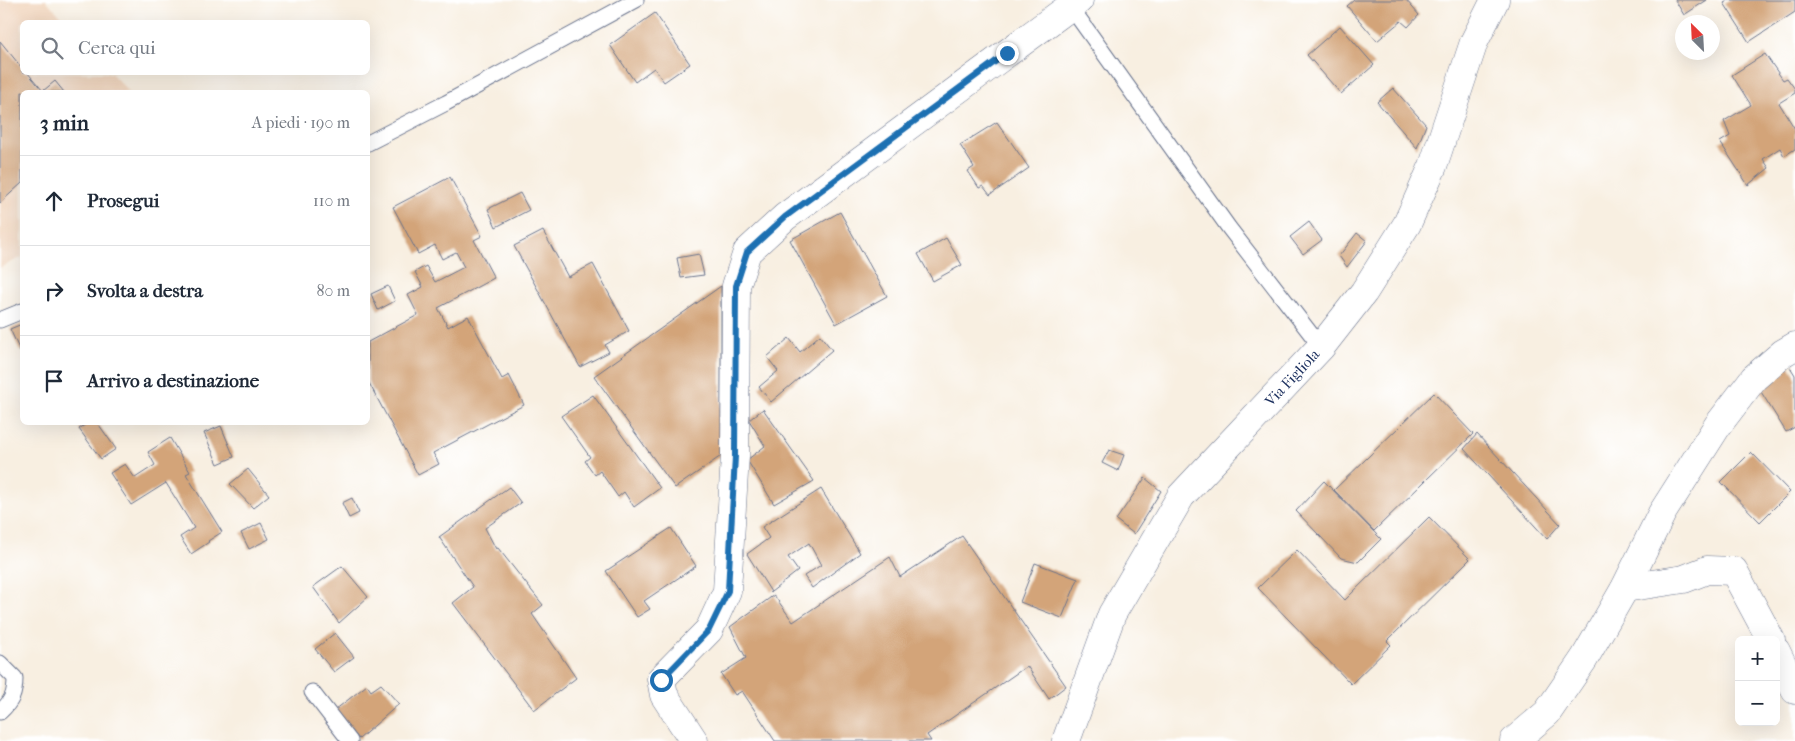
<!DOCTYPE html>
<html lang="it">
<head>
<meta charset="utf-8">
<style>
	:root { --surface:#fff; --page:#f6f6f7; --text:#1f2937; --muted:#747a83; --line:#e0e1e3 }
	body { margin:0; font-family:"IM FELL French Canon",serif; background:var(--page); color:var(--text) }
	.controls { position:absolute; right:15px; bottom:15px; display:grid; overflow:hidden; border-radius:8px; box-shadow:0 5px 20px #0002 }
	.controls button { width:45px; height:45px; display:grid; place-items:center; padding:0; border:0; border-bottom:1px solid var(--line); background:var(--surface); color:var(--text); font:25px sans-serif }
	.compass { position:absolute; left:1675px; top:15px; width:45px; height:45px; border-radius:50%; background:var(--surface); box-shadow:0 5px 20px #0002; rotate:336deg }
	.stop { position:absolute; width:15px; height:15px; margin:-11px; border:4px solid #1f6fb2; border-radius:50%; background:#fff }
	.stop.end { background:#1f6fb2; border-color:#fff; box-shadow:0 1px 5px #0008 }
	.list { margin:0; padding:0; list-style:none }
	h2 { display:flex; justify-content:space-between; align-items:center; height:65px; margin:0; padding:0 20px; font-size:21px }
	h2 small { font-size:16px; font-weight:400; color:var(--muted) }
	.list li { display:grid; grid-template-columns:32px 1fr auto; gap:15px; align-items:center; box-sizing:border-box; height:90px; padding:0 20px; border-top:1px solid var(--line) }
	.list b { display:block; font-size:19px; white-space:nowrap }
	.list em { font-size:16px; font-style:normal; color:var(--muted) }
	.icon { flex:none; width:28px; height:28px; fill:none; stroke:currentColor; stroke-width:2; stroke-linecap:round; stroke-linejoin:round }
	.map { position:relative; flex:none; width:1795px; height:741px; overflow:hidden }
	.search { position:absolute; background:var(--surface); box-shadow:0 5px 20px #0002; left:20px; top:20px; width:350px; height:55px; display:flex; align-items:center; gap:12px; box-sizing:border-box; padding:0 18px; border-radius:8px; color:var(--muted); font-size:19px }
	.panel { position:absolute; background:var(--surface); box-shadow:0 5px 20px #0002; left:20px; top:90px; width:350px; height:335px; border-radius:8px }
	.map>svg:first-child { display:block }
	.built { fill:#f1d5bd }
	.building { fill:#d3a479 }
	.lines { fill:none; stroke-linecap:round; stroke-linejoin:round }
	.lane-casing { stroke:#68728c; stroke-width:17 }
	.street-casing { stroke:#68728c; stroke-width:29 }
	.lane { stroke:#fff; stroke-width:15 }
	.street { stroke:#fff; stroke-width:28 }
	.route { stroke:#1f6fb2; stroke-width:6 }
	.labels { text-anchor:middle; stroke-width:5; stroke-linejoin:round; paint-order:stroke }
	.street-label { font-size:15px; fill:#1b2f5e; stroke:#fff }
</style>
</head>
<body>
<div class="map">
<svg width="1795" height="741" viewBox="0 0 1795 741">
	<rect width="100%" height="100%" fill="#fff"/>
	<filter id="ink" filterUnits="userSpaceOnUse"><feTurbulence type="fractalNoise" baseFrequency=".02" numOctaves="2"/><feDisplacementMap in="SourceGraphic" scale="10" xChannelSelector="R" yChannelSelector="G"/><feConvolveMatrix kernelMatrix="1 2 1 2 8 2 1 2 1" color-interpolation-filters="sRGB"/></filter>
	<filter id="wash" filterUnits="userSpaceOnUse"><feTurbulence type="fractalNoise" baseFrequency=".0096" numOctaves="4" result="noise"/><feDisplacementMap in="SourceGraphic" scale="20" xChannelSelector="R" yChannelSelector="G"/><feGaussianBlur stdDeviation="1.12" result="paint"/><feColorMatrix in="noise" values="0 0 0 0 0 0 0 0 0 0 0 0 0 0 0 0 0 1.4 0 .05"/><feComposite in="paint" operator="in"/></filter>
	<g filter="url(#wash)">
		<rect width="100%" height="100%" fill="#f8efe1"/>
		<path class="built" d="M0,0H46L66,22H22V72L111,73L129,92H22V257L0,268Z"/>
		<g id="blocks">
			<path class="building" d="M1354,0H1406L1419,15L1408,27L1401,21L1377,41L1347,6Z
				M1675,0H1707L1684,15Z
				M1729,0H1795V12L1749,42L1724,3Z
				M655,13L690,64L664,82L654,68L635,82L610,45Z
				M1340,26L1374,65L1341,94L1307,55Z
				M0,41L22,68V72H27L43,91L55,81L64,92H22V183L0,203Z
				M1765,54L1783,80L1787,78L1795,89V93L1779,103L1795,129V149L1784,156L1780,148L1763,159L1769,168L1748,185L1720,142L1730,136L1724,121L1751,105L1732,75Z
				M1393,88L1426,125L1417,148L1377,102Z
				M997,122L1029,168L990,195L983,186L979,188L968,171L974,167L960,145Z
				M450,177L482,236L474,240L494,278L438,308L448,327L468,316L502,379L509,375L524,405L433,453L439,464L418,475L368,381V342L418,315L408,295L423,287L415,272L426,266L435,282L464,267L456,252L442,259L435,245L418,254L393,207Z
				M520,193L529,210L496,227L488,209Z
				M840,212L887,296L836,324L790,240Z
				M1309,222L1322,240L1303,254L1290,237Z
				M543,231L568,277L593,264L629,331L605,345L609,352L580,367L514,246Z
				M1357,233L1367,241L1347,267L1339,256Z
				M946,238L962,265L933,281L918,254Z
				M699,254L704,275L681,278L677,258Z
				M388,286L395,301L378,310L371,294Z
				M721,286V456L675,488L594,376Z
				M22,324V350L20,351L10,329Z
				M820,335L832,350L771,402L759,387L778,371L767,357L789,338L800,352Z
				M1787,362L1795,375V427L1786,432L1758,387Z
				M1434,393L1473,434L1374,531L1334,490Z
				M593,395L660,488L634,507L624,492L618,497L600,471L595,475L585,461L590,457L561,416Z
				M763,409L814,481L774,504L747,460L765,446L749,420Z
				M89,422H97L116,449L101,459L79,429Z
				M221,426L234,457L218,464L204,433Z
				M1477,434L1560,524L1547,539L1464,449Z
				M170,438L190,472L186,474L222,532L208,541L209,542L191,554L180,537L194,528L166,483L131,505L110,473L125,464L135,478L155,465L148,452Z
				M1109,450L1124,455L1118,471L1102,463Z
				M1751,452L1790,492L1760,522L1721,482Z
				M248,469L269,495L253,508L230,484Z
				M1145,478L1161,491L1134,534L1116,520Z
				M1324,481L1381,539L1358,562L1341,558L1296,511Z
				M509,487L521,503L485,528L496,549L498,548L543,605L532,614L576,678L534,710L453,603L473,587L439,537Z
				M821,489L860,553L812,588L804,576L821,565L809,543L788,557L798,571L771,592L747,554L769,538L762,527Z
				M352,498L359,513L349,518L342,503Z
				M1429,517L1470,559L1387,641L1391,645L1351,684L1258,588L1297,550L1345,600Z
				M261,523L269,539L249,549L241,533Z
				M671,528L696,566L644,601L650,609L637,617L606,571Z
				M962,536L1066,686L1049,699L1027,666L927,735L931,741H775L742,691L735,695L721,674L746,658L730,627L774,595L793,622L890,557L900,577Z
				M1035,563L1078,579L1062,618L1020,602Z
				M342,566L368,597L339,623L313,587Z
				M335,633L354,657L334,672L315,649Z
				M381,684L399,704L359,739L335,710L367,685L371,691Z"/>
		</g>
	</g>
	<g filter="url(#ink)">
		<use href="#blocks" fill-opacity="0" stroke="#68728c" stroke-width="1"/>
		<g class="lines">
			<g class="lane-casing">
				<path id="lane" d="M1070,6L1229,228L1321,347
					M368,143L446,103L636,0
					M0,320L22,311
					M0,663L15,678C15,694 12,701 0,712
					M312,692L350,741"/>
			</g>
			<g class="street-casing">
				<g id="street">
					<path d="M1625,588L1684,579L1707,570L1734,571L1771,640"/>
					<path d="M1776,651L1795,690"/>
					<path d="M694,741L664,695L661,679L709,630L727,591L735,456L736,286L747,252L785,217L1079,0"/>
					<path id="s1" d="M1066,741L1112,614L1181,496L1321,347L1364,292L1407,224L1433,166L1474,42L1495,0"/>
					<path d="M1514,741L1547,713L1584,659L1625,588L1662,513L1718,425L1754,378L1783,353L1795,346"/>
				</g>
			</g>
			<use href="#lane" class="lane"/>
			<use href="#street" class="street"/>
		</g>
	</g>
	<g class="lines" filter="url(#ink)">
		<path class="route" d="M661,680L709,630L728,591L735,456L736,286L747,252L785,217L1007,53"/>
	</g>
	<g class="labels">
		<g class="street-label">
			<text dy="5" stroke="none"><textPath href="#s1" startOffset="434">Via Figliola</textPath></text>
		</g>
	</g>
</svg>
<div class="controls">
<button>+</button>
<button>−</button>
</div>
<svg class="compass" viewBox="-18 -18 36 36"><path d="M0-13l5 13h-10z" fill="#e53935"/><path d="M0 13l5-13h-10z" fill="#747a83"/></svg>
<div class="stop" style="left:661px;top:680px"></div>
<div class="stop end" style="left:1007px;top:53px"></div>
<div class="search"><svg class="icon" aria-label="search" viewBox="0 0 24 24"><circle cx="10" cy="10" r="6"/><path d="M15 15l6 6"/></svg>Cerca qui</div>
<section class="panel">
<h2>3 min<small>A piedi · 190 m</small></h2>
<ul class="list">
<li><svg class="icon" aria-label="ahead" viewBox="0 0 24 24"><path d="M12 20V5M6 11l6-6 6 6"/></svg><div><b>Prosegui</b></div><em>110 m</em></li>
<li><svg class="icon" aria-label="right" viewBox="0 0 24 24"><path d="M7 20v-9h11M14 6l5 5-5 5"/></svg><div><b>Svolta a destra</b></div><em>80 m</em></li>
<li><svg class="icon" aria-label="arrive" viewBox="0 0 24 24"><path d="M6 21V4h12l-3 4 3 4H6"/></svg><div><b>Arrivo a destinazione</b></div></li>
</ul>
</section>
</div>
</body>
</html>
